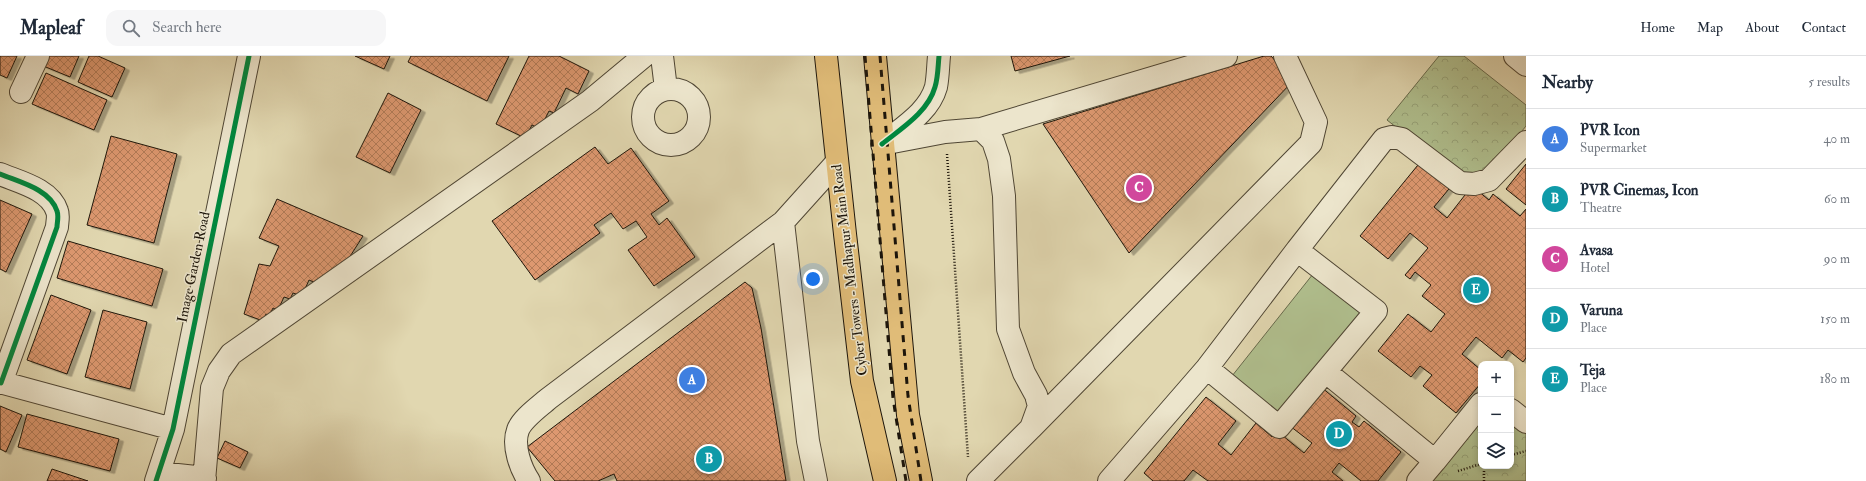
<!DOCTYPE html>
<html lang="en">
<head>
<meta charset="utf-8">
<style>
	:root { --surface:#fff; --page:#f6f6f7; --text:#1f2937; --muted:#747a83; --line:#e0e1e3; --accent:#111827 }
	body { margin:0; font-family:"IM FELL Double Pica",serif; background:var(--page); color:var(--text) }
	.controls { position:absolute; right:12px; bottom:12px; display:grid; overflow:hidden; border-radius:8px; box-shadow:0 2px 6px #0003 }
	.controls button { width:36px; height:36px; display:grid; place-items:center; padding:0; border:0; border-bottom:1px solid var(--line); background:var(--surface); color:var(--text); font:20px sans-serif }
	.you { position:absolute; left:813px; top:223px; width:14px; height:14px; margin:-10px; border:3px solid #fff; border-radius:50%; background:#1a73e8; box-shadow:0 0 0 6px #1a73e833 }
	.badge { display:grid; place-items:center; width:26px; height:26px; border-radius:50%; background:var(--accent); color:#fff; font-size:13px; font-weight:700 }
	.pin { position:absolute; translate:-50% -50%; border:2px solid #fff; box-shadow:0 1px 4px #0006 }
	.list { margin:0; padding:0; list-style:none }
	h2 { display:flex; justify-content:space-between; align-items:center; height:52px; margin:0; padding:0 16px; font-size:17px }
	h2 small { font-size:13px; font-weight:400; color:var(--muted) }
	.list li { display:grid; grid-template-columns:26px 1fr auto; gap:12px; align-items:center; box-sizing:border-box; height:60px; padding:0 16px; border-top:1px solid var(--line) }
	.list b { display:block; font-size:15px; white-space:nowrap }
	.list p { margin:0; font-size:13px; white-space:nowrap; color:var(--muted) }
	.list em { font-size:13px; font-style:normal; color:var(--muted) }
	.icon { flex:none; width:22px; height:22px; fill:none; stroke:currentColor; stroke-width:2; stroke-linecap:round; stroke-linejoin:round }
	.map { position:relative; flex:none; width:1526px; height:425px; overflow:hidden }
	header { display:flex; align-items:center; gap:24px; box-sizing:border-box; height:56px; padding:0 20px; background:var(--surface); border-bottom:1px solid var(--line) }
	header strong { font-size:19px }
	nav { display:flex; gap:22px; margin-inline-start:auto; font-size:14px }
	.search { width:280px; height:36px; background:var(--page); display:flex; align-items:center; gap:10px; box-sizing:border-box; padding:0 14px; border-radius:12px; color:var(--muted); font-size:15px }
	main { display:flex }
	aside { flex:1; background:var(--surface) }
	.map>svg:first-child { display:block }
	.green { fill:#b0bf8e; stroke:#676a4c }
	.park { fill:url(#park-crowns); stroke:#676a4c }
	.building { fill:url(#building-cross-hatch); stroke:#1e160b; filter:url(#shadow) }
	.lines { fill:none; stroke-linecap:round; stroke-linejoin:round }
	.minor-casing { stroke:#4f4634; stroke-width:24 }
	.major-casing { stroke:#1e160b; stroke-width:24 }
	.path { stroke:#1e160b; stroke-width:2.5; stroke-dasharray:1 2; stroke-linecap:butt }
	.minor { stroke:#ece5cc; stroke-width:22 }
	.major { stroke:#e0bc78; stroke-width:22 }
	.rail { stroke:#1e160b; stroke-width:3; stroke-dasharray:7 7; stroke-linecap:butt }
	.cycleway-casing { stroke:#ece5cc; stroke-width:8 }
	.cycleway { stroke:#00873e; stroke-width:5 }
	.labels { text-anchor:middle; stroke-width:3; stroke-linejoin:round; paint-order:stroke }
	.street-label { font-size:14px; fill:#1e160b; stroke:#ece5cc }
</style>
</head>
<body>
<header>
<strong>Mapleaf</strong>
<div class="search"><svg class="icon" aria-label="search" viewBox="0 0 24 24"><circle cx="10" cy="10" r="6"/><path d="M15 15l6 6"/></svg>Search here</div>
<nav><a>Home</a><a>Map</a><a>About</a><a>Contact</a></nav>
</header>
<main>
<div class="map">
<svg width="1526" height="425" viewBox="0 0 1526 425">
	<defs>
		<pattern id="park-crowns" width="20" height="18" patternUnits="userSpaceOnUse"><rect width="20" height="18" fill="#b0bf8e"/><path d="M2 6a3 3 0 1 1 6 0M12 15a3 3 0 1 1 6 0" fill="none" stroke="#97a379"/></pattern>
		<pattern id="building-cross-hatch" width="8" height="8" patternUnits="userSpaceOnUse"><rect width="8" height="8" fill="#dd986f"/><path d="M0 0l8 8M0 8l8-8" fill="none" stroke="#b37b59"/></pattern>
		<filter id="shadow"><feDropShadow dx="4.5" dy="2.5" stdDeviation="0" flood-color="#0004"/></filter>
	</defs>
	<rect width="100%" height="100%" fill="#e1d7b0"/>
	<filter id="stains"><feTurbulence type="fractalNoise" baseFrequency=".005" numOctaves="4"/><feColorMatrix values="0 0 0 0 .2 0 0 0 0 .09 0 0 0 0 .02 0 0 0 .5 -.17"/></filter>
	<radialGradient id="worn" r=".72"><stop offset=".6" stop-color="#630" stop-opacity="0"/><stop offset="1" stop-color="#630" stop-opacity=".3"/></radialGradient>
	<path class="green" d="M1313,218L1361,256L1280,358L1232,320Z"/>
	<path class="park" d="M1439,0H1464L1526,49V70L1486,119L1464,125L1387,64Z
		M1511,352L1526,363V425H1431L1481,363V410H1511Z"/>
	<path class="building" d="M0,0H17L7,22L0,19Z
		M45,0H79L70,21L41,9Z
		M89,0H98L125,12L112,41L78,26Z
		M355,0H390L384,13Z
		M411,0H509L487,45L408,6Z
		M529,0H559L589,15L578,38L566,32L554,57L549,55L540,73L532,69L525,82L496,68Z
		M1011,0H1070L1015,15Z
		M1264,0H1271L1293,25L1129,197L1043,68Z
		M46,17L107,44L94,74L32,48Z
		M388,37L421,54L390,117L356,101Z
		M111,80L177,98L154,187L87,169Z
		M595,91L608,108L631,92L669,145L651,158L659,169L667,162L695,201L654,230L628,194L647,181L636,165L623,173L611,157L594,169L600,177L535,224L492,165Z
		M1422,104L1453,128L1434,151L1447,162L1472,130L1489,144L1493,138L1520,160L1526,153V302L1523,306L1508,294L1502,302L1476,281L1462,298L1481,314V327L1456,357L1423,330L1432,319L1420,310L1411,321L1378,295L1408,258L1431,276L1445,258L1422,240L1431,229L1415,216L1410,223L1405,219L1428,192L1410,177L1388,203L1360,180Z
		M1526,108V149L1506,133Z
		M277,143L363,180L349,202L318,228L309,224L302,240L293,237L290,243L284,241L278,254L273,252L269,260L266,258L263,265L244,258L259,208L270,210L279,190L259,182Z
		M0,144L32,158L6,216L0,213Z
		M68,185L163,213L152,250L57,222Z
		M745,226L752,232L761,272L786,425H617L614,418L598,425H555L527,391Z
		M51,239L91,254L67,318L27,304Z
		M103,254L147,266L130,333L85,321Z
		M1321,331L1356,360L1352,366L1359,371L1364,365L1401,396L1378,425H1361L1339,407L1332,416L1343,425H1208L1193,414L1184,425H1153L1144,417L1206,341L1236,365L1218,388L1231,399L1256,367L1272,381L1277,375L1304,397L1312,387L1290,370Z
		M0,350L22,359L6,396L0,393Z
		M27,358L119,383L110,415L18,391Z
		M225,385L248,396L240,412L217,402Z
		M52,413L88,425H47Z"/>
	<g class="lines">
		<g class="minor-casing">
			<path id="minor" d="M662,0L666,33
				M1515,0L1526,9
				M643 61a28 28 0 1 1 56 0a28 28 0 1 1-56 0Z
				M21,36L38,0
				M981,73L1226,0
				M884,87C903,71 929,56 936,31C938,21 938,10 939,0
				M882,88L945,76L981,73L993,85L999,103L1004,140L1008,273L1024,317L1036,339L1039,350L1031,372L978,425
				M0,118C19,126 50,133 57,155C59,160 57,167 57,171L1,327
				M783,166L808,385L816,425
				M1207,312L1297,194
				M1326,316L1435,405L1418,425
				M0,326L173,373
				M1511,354L1526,366
				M1031,372L1311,87L1316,66L1285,0
				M1435,405L1481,348
				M159,417L205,422
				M156,425L173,373L249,0
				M204,425L212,332L219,315L231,298L590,45L644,0
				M529,425C521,413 512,390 518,374C522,363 539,351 548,343L783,166L837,106
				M1109,425L1207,312L1279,371L1376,255L1297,194L1384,83L1392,81L1402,83L1460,127L1474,128L1489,124L1526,86"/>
		</g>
		<g class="major-casing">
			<path id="major" d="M826,0L845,178L862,325L885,425
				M875,0L908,359L921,425"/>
		</g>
		<path class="path" d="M947,98L968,401
			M1511,399L1526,395
			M1458,415L1481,408
			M1484,425V410"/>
		<use href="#minor" class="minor"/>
		<use href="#major" class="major"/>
		<path class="rail" d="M865,0L893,342L906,425
			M880,0L908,340L921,425"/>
		<g class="cycleway-casing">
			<path id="cycleway" d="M882,88C902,72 928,56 935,31C938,22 938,10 939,0
				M0,118C19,126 50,133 57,155C59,160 57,167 57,171L1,327
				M156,425L173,373L249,0"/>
		</g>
		<use href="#cycleway" class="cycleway"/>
	</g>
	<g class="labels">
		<g class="street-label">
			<text transform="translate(193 211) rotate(-78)" y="5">Image Garden Road</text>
			<text transform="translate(849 214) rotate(-97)" y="5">Cyber Towers - Madhapur Main Road</text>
		</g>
	</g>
	<rect width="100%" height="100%" filter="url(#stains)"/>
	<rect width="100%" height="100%" fill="url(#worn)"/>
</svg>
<div class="controls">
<button>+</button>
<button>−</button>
<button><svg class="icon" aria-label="layers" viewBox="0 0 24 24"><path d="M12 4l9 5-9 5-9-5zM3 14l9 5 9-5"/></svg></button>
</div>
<div class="you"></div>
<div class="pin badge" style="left:692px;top:324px;background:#3f7fe0">A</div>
<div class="pin badge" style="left:709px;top:403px;background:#0f9aa8">B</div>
<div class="pin badge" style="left:1139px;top:132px;background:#d1479c">C</div>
<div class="pin badge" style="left:1339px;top:378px;background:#0f9aa8">D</div>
<div class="pin badge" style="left:1476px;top:234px;background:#0f9aa8">E</div>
</div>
<aside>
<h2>Nearby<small>5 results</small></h2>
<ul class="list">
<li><span class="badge" style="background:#3f7fe0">A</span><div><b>PVR Icon</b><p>Supermarket</p></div><em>40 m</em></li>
<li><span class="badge" style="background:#0f9aa8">B</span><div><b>PVR Cinemas, Icon</b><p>Theatre</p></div><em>60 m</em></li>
<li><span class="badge" style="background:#d1479c">C</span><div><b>Avasa</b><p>Hotel</p></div><em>90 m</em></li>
<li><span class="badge" style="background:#0f9aa8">D</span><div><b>Varuna</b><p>Place</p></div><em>150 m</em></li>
<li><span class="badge" style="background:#0f9aa8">E</span><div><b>Teja</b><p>Place</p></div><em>180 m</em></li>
</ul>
</aside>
</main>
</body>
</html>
